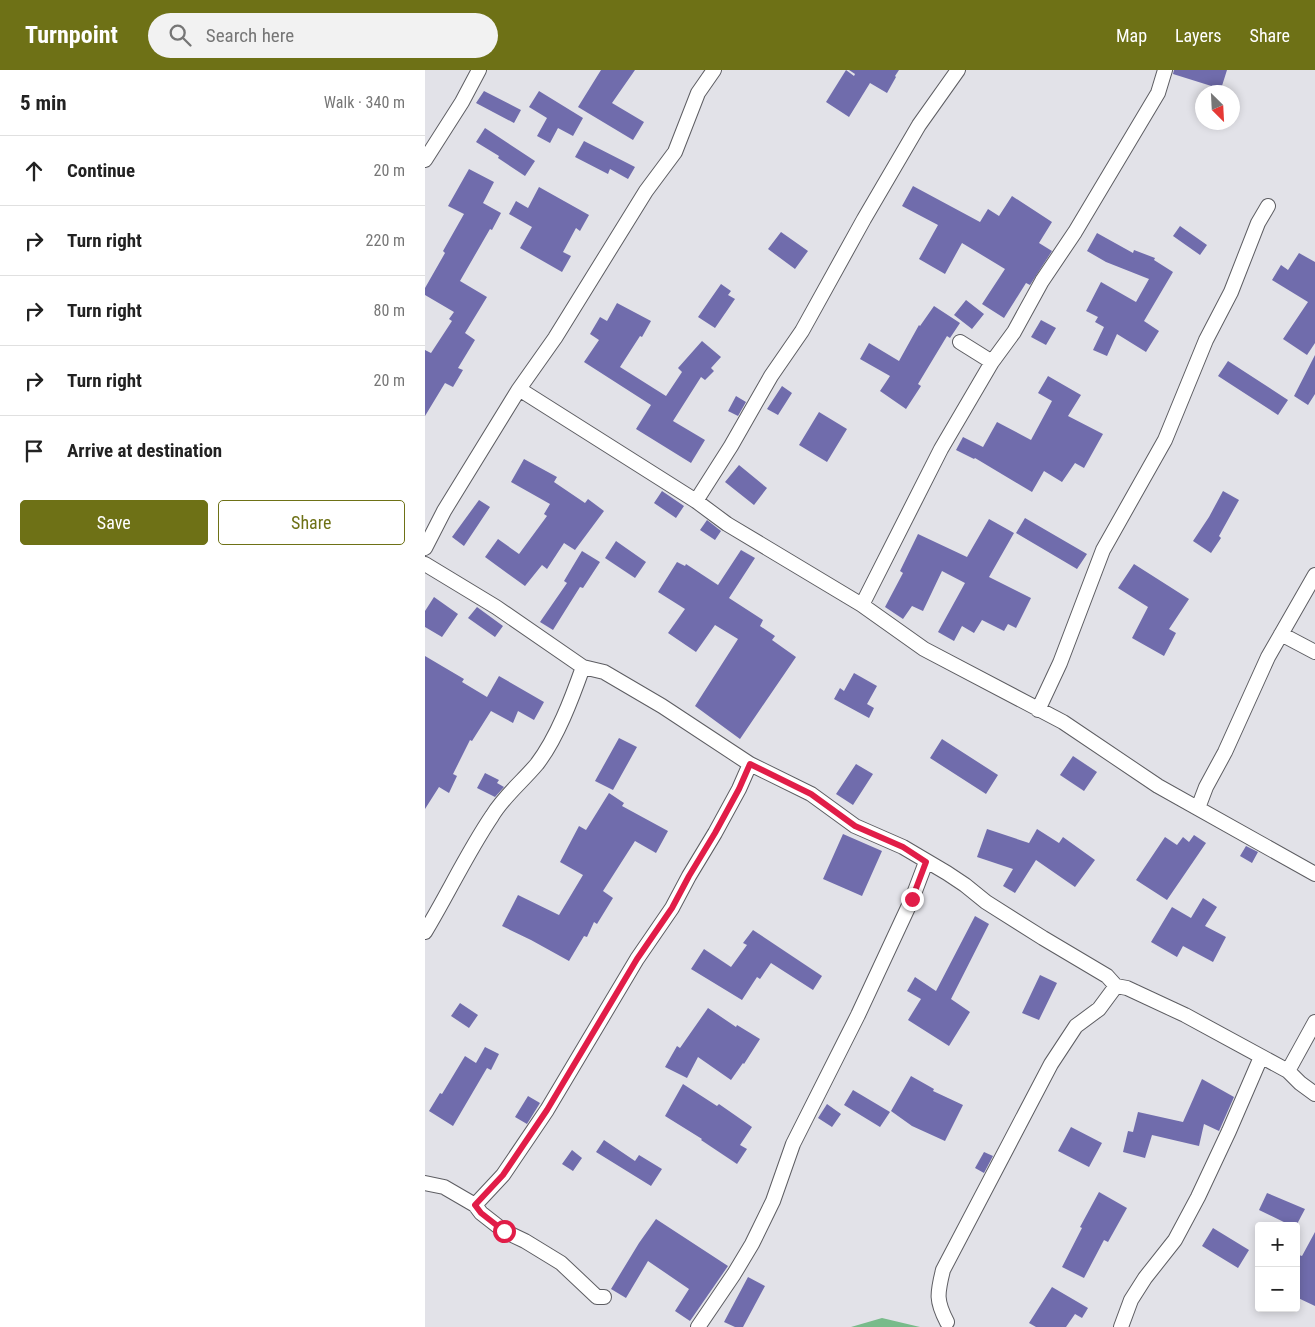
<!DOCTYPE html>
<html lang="en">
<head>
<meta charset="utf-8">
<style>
	:root { --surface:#fff; --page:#f2f2f2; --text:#222; --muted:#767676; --line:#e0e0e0; --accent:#6e7116 }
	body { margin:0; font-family:"Roboto Condensed",sans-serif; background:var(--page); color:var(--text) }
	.controls { position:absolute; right:15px; bottom:15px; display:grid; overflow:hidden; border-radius:5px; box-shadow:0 2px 8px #0003 }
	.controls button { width:45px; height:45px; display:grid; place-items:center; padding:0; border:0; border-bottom:1px solid var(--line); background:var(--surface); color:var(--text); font:25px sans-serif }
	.compass { position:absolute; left:770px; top:15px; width:45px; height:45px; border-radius:50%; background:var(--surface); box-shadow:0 2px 8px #0003; rotate:156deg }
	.stop { position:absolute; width:15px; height:15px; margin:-11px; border:4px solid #e11d48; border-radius:50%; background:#fff }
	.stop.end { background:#e11d48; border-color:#fff; box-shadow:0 1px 5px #0008 }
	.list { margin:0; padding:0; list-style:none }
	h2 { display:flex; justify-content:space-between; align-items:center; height:65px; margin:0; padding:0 20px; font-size:21px }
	h2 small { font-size:16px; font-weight:400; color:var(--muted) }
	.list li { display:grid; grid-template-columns:32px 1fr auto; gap:15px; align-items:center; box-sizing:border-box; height:70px; padding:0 20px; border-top:1px solid var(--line) }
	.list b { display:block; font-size:19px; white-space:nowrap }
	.list em { font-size:16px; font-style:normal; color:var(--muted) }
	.actions { display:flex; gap:10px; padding:15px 20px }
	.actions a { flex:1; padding:11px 0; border:1px solid var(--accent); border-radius:5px; text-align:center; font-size:18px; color:var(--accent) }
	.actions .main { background:var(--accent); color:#fff }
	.icon { flex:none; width:28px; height:28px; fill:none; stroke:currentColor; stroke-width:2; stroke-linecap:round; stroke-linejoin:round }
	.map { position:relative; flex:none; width:890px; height:1257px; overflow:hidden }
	header { display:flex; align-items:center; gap:30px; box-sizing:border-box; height:70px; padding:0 25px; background:var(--accent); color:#fff }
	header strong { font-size:24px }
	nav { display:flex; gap:28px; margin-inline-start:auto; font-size:18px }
	.search { width:350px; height:45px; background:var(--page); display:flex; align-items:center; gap:12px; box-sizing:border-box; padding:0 18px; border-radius:28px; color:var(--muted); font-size:19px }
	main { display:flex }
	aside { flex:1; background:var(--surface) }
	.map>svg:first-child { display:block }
	.forest { fill:#78bb8a }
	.building { fill:#706cac }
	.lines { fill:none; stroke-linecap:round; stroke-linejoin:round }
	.minor-casing { stroke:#5d5d62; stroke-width:16 }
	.minor { stroke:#fff; stroke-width:14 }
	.route { stroke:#e11d48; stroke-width:6 }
</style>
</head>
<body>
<header>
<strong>Turnpoint</strong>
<div class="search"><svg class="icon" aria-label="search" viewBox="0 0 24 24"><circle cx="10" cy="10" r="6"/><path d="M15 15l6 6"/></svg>Search here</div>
<nav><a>Map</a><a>Layers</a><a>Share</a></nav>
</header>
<main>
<aside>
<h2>5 min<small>Walk · 340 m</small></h2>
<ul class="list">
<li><svg class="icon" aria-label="ahead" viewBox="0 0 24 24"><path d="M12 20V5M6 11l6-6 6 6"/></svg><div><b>Continue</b></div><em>20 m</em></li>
<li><svg class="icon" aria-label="right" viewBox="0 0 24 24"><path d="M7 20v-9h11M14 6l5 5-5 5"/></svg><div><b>Turn right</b></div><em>220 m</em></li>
<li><svg class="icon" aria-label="right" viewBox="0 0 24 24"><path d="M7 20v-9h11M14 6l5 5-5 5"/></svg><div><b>Turn right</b></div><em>80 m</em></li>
<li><svg class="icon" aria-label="right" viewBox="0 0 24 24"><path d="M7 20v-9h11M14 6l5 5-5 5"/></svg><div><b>Turn right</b></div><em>20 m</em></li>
<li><svg class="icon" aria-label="arrive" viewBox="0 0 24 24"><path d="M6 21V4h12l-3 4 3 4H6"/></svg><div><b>Arrive at destination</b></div></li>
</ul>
<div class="actions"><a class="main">Save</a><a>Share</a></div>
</aside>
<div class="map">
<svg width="890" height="1257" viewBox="0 0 890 1257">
	<rect width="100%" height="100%" fill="#e2e2e8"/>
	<path class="forest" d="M457,1248L495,1257H426Z"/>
	<path class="building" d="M176,0H210L187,33L219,52L208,70L153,37Z
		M421,0L429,6L430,4L424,0H474L470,6L471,7L462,23L445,13L424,47L401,32Z
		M749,0H802L796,19L748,4Z
		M59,21L96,40L89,53L51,33Z
		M114,21L158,48L148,66L133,58L125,73L112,66L122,48L104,37Z
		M60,58L110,91L100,106L73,88L74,86L51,72Z
		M159,71L210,97L203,109L185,99L183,104L150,87Z
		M44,99L69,112L58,133L76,143L67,160L65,159L35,211L62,227L40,263L50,270L33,298L38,300L28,317L20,313L0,346V280L6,283L27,251L24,249L29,242L0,225V218L20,183L18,181L39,144L23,136Z
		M488,116L555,152L563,139L574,146L587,126L627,152L614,173L627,181L605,215L601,213L579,248L557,234L580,199L537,173L520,204L494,189L513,155L477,136Z
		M114,117L164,145L155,161L151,158L138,182L146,186L137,202L95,178L107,157L84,144L91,131L103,138Z
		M755,156L782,175L775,185L748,166Z
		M356,162L383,181L370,199L343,179Z
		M672,163L708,183L709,180L730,188L729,190L748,202L719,251L734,261L721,282L692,264L682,286L668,280L679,257L670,252L673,247L661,241L676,212L711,232L724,209L681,192L662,181Z
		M874,183L890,192V273L882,285L858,269L883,232L847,210L856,195L863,200Z
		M296,214L306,221L303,225L310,229L290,258L273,247Z
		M541,230L559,244L547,259L529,245Z
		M192,233L226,251L217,267L215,266L195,297L241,326L257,302L253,298L277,271L296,287L286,298L289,301L280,310L276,307L248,351L280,370L266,393L211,359L226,335L159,292L174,270L165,264L175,247L182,251Z
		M509,236L535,253L525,268L522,266L493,314L496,316L481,339L455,321L465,306L435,289L444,273L474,291L494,255L495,256Z
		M616,250L631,258L621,275L606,267Z
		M890,285V324L883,335L869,326Z
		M803,291L863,330L853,345L793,306Z
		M623,306L656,325L643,346L678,364L659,398L650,393L637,412L619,401L607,422L550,388L549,389L531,380L538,367L558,377L572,352L606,370L627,331L613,323Z
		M357,316L367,323L353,345L342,339Z
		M311,326L321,332L313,346L303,341Z
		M394,342L422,359L402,392L374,375Z
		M99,389L132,407L129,412L160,433L163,429L179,441L150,480L139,473L122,499L117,495L100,516L60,487L73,469L94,484L122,446L119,444L125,434L86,412Z
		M314,395L342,418L329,435L300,412Z
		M237,421L259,436L251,448L229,433Z
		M798,421L814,430L794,466L796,468L786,483L768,471L784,447Z
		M54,430L65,437L39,476L27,467Z
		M600,448L662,484L652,499L591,463Z
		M564,449L589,463L564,507L606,528L591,558L583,554L579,561L557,550L549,563L537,556L529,571L513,562L540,513L517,501L498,541L487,536L478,549L460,537L478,503L475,501L493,464L542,487Z
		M282,450L296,461L290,470L275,460Z
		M191,471L221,492L210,508L180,488Z
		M316,480L330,488L304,528L338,550L335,556L350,566L347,570L371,587L315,669L270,636L313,569L290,555L271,582L243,563L260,539L233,522L252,492L260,496L261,494L293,515Z
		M157,481L175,492L158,518L155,517L128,560L115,552L142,513L139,511Z
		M709,494L764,529L744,559L751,563L739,586L707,568L723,537L693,518Z
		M9,527L33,544L17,567L0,557V541Z
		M52,537L78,556L70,567L43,548Z
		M0,586L39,609L37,612L62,627L74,606L119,632L109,650L93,641L88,653L66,641L47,671L45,670L28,704L32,706L24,723L14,717L0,739Z
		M429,603L452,616L442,634L449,638L444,648L409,629L415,618L419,621Z
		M194,668L212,677L188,720L170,711Z
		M517,669L573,705L561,724L505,688Z
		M648,686L672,702L659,721L635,705Z
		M431,694L448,704L428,735L411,724Z
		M60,703L74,710L72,713L79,717L70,727L52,718Z
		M184,723L199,733L197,736L243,761L231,783L210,771L178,821L188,828L172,854L169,852L162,867L159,866L144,891L106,870L77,856L93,825L134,845L158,805L135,792L154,756L161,760Z
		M562,759L604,773L612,759L634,773L638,767L670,790L650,817L611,790L590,823L578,816L588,799L552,787Z
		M418,764L457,781L437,826L398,809Z
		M769,765L781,773L742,830L711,810L740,767L752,775L758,767L764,772Z
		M821,776L833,782L827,793L815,786Z
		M778,828L792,837L780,856L801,867L788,892L758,876L752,887L726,872L747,837L766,848Z
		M550,846L564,854L526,929L545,942L524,976L483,950L496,929L482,921L490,907L511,921Z
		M328,860L397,906L388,920L346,893L335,909L332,907L317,930L266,899L279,879L306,897L322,875L318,873Z
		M615,905L632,913L614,950L597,943Z
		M35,933L53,945L44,958L26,946Z
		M283,938L311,957L312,955L335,969L319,994L318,993L306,1010L273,987L262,1008L240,997L252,976L255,978Z
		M60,977L74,984L66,1000L62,998L28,1056L4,1041L15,1023L17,1024L40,986L51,993Z
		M486,1006L509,1019L508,1021L538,1035L520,1071L487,1056L466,1041Z
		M777,1009L809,1027L794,1061L779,1054L774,1076L727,1065L720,1088L698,1082L703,1061L708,1062L713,1042L758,1052Z
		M258,1014L292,1036L294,1034L327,1057L315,1075L322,1079L312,1094L276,1070L277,1069L240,1046Z
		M428,1020L465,1042L455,1057L419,1035Z
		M103,1026L115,1033L102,1054L90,1047Z
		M402,1034L416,1044L407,1057L393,1048Z
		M646,1057L677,1073L664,1097L633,1081Z
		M179,1070L210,1091L214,1085L237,1099L226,1116L171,1082Z
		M147,1080L157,1088L148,1101L137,1094Z
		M559,1082L568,1086L559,1103L550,1098Z
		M674,1122L702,1138L683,1172L679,1170L659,1208L637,1197L657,1158L655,1157Z
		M842,1123L880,1139L871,1156H867L834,1140Z
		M231,1149L303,1196L265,1251L250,1241L264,1219L223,1191L201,1228L186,1219L214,1173Z
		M788,1158L824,1180L813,1198L777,1176Z
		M890,1162V1236L871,1227V1184L877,1186Z
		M323,1207L340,1216L318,1257H310L299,1252Z
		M627,1217L663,1238L657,1248L650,1244L641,1257H611L604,1253Z"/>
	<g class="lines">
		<g class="minor-casing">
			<path id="minor" d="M0,90L37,32L54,0
				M535,272L567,292
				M94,319L271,431L302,454L437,535L499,579L638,652L733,716L890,804
				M271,431L306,376L346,306L377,261L439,149L494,55L533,0
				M0,478L19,441L94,319L130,268L221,121L250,82L273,23L289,0
				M0,494L71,537L158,597L179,602L237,636L325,694L386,724L430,756L478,777L522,803L540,815L561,832L618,868L682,906L691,916L702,918L760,945L863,1001L875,1013L890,1024
				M437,535L516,379L567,292L589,262L617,211L650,162L733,23L740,0
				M856,564L890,582
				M613,640L635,593L678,480L740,370L781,270L806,222L833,153L843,136
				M773,738L781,717L800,682L843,587L890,505
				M0,862C23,824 42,783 67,746C79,726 97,712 112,694C132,668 147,628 158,597
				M863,1001L890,952
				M0,1113L19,1117L50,1135L56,1143L79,1161L100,1171L136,1193L172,1227H179
				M50,1135L78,1105L122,1040L212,889L247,838L264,806L290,763L314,719L325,694
				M522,1252C511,1231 512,1224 518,1200L626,994L651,956L674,939L691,916
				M273,1257L309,1204L327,1174L348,1131L368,1074L433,945L487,829L501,792
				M696,1257L706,1230L720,1208L750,1170L773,1127L804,1061L836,987"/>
		</g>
		<use href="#minor" class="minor"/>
	</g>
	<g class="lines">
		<path class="route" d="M79,1161L56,1143L50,1135L78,1105L122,1040L212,889L247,838L264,806L290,763L314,719L325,694L386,724L430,756L478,777L501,792L487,829"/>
	</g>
</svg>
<div class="controls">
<button>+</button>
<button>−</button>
</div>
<svg class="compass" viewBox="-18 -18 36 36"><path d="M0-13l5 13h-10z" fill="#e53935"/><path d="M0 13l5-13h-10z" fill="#767676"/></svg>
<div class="stop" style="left:79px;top:1161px"></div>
<div class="stop end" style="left:487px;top:829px"></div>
</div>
</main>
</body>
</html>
